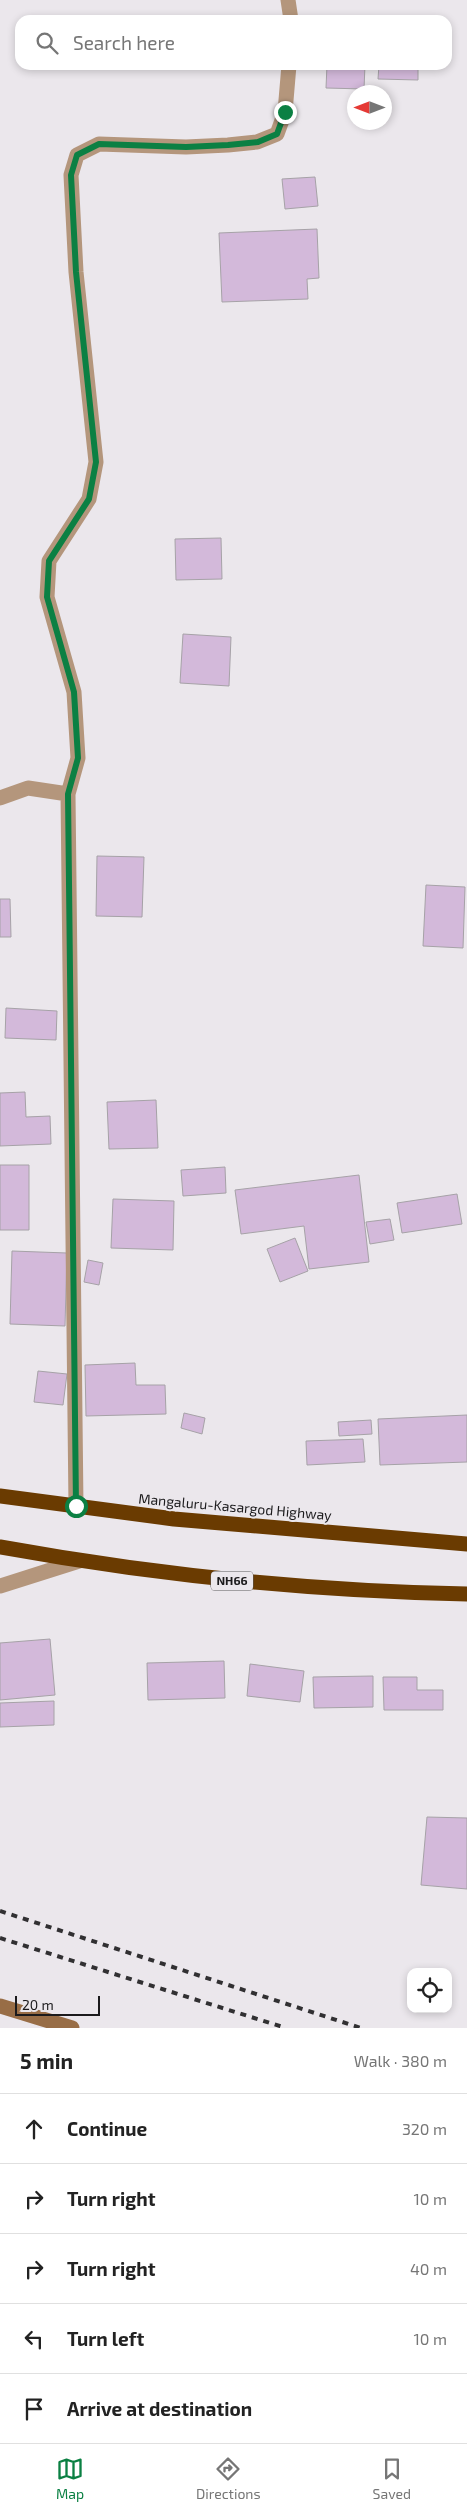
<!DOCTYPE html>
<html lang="en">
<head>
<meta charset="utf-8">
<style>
	:root { --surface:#fff; --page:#f6f6f6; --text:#222; --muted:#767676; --line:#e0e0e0; --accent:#0b8043 }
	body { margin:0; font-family:"Exo 2",sans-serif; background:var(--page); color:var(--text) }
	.controls { position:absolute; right:15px; bottom:15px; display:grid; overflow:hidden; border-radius:10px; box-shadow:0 2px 8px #0003 }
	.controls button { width:45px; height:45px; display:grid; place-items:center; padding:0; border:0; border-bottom:1px solid var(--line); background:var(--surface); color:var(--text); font:25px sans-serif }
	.compass { position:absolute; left:347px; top:85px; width:45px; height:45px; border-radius:50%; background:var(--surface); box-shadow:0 2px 8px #0003; rotate:270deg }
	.scale { position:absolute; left:15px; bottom:12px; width:85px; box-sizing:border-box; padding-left:5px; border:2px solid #1b1a1c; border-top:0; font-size:14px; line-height:18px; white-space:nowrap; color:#1b1a1c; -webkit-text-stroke:4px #ebe7ec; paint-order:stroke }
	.stop { position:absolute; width:15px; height:15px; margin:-11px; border:4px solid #0b8043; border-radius:50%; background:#fff }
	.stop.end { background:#0b8043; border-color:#fff; box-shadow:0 1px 5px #0008 }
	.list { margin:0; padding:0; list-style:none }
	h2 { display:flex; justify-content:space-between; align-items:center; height:65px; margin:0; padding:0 20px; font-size:21px }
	h2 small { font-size:16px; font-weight:400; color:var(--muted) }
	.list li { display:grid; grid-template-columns:32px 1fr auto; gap:15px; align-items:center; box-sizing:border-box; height:70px; padding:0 20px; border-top:1px solid var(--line) }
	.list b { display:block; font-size:19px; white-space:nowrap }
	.list em { font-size:16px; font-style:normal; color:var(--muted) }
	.icon { flex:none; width:28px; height:28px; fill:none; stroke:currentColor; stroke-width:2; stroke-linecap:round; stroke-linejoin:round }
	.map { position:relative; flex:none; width:467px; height:2028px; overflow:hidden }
	.search { position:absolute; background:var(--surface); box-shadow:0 2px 8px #0003; left:15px; right:15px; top:15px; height:55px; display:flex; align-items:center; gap:12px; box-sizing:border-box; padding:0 18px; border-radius:15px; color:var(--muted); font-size:19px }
	.sheet { height:415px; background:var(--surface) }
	nav { display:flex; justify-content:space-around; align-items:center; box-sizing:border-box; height:70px; border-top:1px solid var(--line); background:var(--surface); font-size:14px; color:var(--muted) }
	nav a { display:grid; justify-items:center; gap:2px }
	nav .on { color:var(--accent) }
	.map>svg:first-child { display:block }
	.building { fill:#d3b9da; stroke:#a6a2a7 }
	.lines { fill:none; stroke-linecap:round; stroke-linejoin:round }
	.street { stroke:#b4967c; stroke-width:15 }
	.secondary { stroke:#986d46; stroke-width:15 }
	.highway { stroke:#6a3b01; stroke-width:15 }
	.rail { stroke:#313032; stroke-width:4; stroke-dasharray:6 6; stroke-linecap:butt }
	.route { stroke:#0b8043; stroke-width:6 }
	.labels { text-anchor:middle; stroke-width:4; stroke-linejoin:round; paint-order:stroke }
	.shield { fill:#ebe7ec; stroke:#59585a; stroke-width:1 }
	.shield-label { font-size:12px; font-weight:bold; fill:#1b1a1c }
	.street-label { font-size:14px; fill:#1b1a1c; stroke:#ebe7ec }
</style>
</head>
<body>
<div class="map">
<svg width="467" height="2028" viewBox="0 0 467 2028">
	<rect width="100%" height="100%" fill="#ebe7ec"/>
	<path class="building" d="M327,65H365L364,89L326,88Z
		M379,65H418V80L378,79Z
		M315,177L318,206L285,209L282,179Z
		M317,229L319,278L307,279L308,299L222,302L219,233Z
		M221,538L222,579L176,580L175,539Z
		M183,634L231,637L229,686L180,683Z
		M97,856L144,857L142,917L96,916Z
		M426,885L465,887L463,948L423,946Z
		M0,899H10L11,937H0Z
		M6,1008L57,1011L56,1040L5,1038Z
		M25,1092L26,1117L50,1116L51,1144L0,1146V1093Z
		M156,1100L158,1148L109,1149L107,1102Z
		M0,1165H29V1230H0Z
		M225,1167L226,1193L183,1196L181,1170Z
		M359,1175L369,1262L309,1269L304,1226L241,1234L235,1190Z
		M457,1194L462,1224L402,1233L397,1203Z
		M113,1199L174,1201L173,1250L111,1248Z
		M390,1219L394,1240L370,1244L366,1222Z
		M295,1238L308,1271L280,1282L267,1249Z
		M12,1251L67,1253L65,1326L10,1324Z
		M88,1260L103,1263L99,1285L84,1282Z
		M135,1363L136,1385H165L166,1414L86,1416L85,1365Z
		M38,1371L67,1374L63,1405L34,1402Z
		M184,1413L205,1418L202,1434L181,1428Z
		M467,1415V1462L380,1465L378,1419Z
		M371,1420L372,1434L339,1436L338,1422Z
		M363,1439L365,1462L307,1465L306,1441Z
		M50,1639L55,1695L0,1700V1643Z
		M224,1661L225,1698L148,1700L147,1663Z
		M250,1664L304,1671L300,1702L247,1696Z
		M373,1676V1707L314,1708L313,1677Z
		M383,1677H417V1690H443V1710H384Z
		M54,1701V1725L0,1727V1703Z
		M427,1817L467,1818V1889L421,1885Z"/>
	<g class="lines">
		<path class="street" d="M288,0L291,20
			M0,798L28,788L68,794
			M76,1506L68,794L78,758L74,692L47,597L49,561L89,499L96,462L76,272L71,175L77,155L99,144L186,147L228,145L257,142L277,134L285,112L289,65
			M0,1586L79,1561"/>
		<path class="secondary" d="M0,2006L72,2028"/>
		<path class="highway" d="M0,1496L174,1519L467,1544
			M0,1547C154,1575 310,1591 467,1594"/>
		<path class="rail" d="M0,1911L361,2028
			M0,1938L286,2028"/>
	</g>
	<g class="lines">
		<path class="route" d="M76,1506L68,794L78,758L74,692L47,597L49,561L89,499L96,462L76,272L71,175L77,155L99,144L186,147L228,145L258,142L277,134L285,112"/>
	</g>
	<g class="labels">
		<rect class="shield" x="211" y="1571.5" width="42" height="19" rx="4"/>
		<g class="shield-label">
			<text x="232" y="1585">NH66</text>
		</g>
		<g class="street-label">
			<text transform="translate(235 1507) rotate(5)" y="5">Mangaluru-Kasargod Highway</text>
		</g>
	</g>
</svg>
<div class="controls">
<button><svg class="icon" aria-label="locate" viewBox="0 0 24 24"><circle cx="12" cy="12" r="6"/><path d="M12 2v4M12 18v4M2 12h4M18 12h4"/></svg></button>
</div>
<svg class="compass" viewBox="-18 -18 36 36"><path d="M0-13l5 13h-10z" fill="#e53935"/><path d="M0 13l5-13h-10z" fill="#767676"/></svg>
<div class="scale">20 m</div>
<div class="stop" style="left:76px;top:1506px"></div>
<div class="stop end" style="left:285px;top:112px"></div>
<div class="search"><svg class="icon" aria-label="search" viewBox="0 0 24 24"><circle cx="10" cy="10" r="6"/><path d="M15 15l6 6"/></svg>Search here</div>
</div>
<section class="sheet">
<h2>5 min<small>Walk · 380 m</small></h2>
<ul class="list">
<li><svg class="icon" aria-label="ahead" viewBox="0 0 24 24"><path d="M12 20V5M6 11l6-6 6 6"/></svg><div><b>Continue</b></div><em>320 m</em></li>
<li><svg class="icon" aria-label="right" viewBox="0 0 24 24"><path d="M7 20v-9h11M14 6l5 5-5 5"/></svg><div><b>Turn right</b></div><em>10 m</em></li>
<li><svg class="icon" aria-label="right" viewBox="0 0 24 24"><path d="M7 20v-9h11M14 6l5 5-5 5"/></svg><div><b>Turn right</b></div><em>40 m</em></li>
<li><svg class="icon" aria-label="left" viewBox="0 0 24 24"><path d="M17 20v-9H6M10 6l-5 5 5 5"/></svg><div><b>Turn left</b></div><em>10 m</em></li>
<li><svg class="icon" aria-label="arrive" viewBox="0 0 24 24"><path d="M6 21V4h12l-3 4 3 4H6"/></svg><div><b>Arrive at destination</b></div></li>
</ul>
</section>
<nav>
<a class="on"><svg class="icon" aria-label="map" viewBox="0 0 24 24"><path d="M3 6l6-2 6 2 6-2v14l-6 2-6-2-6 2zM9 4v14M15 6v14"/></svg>Map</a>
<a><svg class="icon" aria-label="directions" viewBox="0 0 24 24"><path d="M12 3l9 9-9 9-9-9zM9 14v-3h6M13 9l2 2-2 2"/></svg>Directions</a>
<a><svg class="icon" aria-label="saved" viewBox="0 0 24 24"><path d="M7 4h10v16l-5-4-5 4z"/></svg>Saved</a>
</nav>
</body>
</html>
